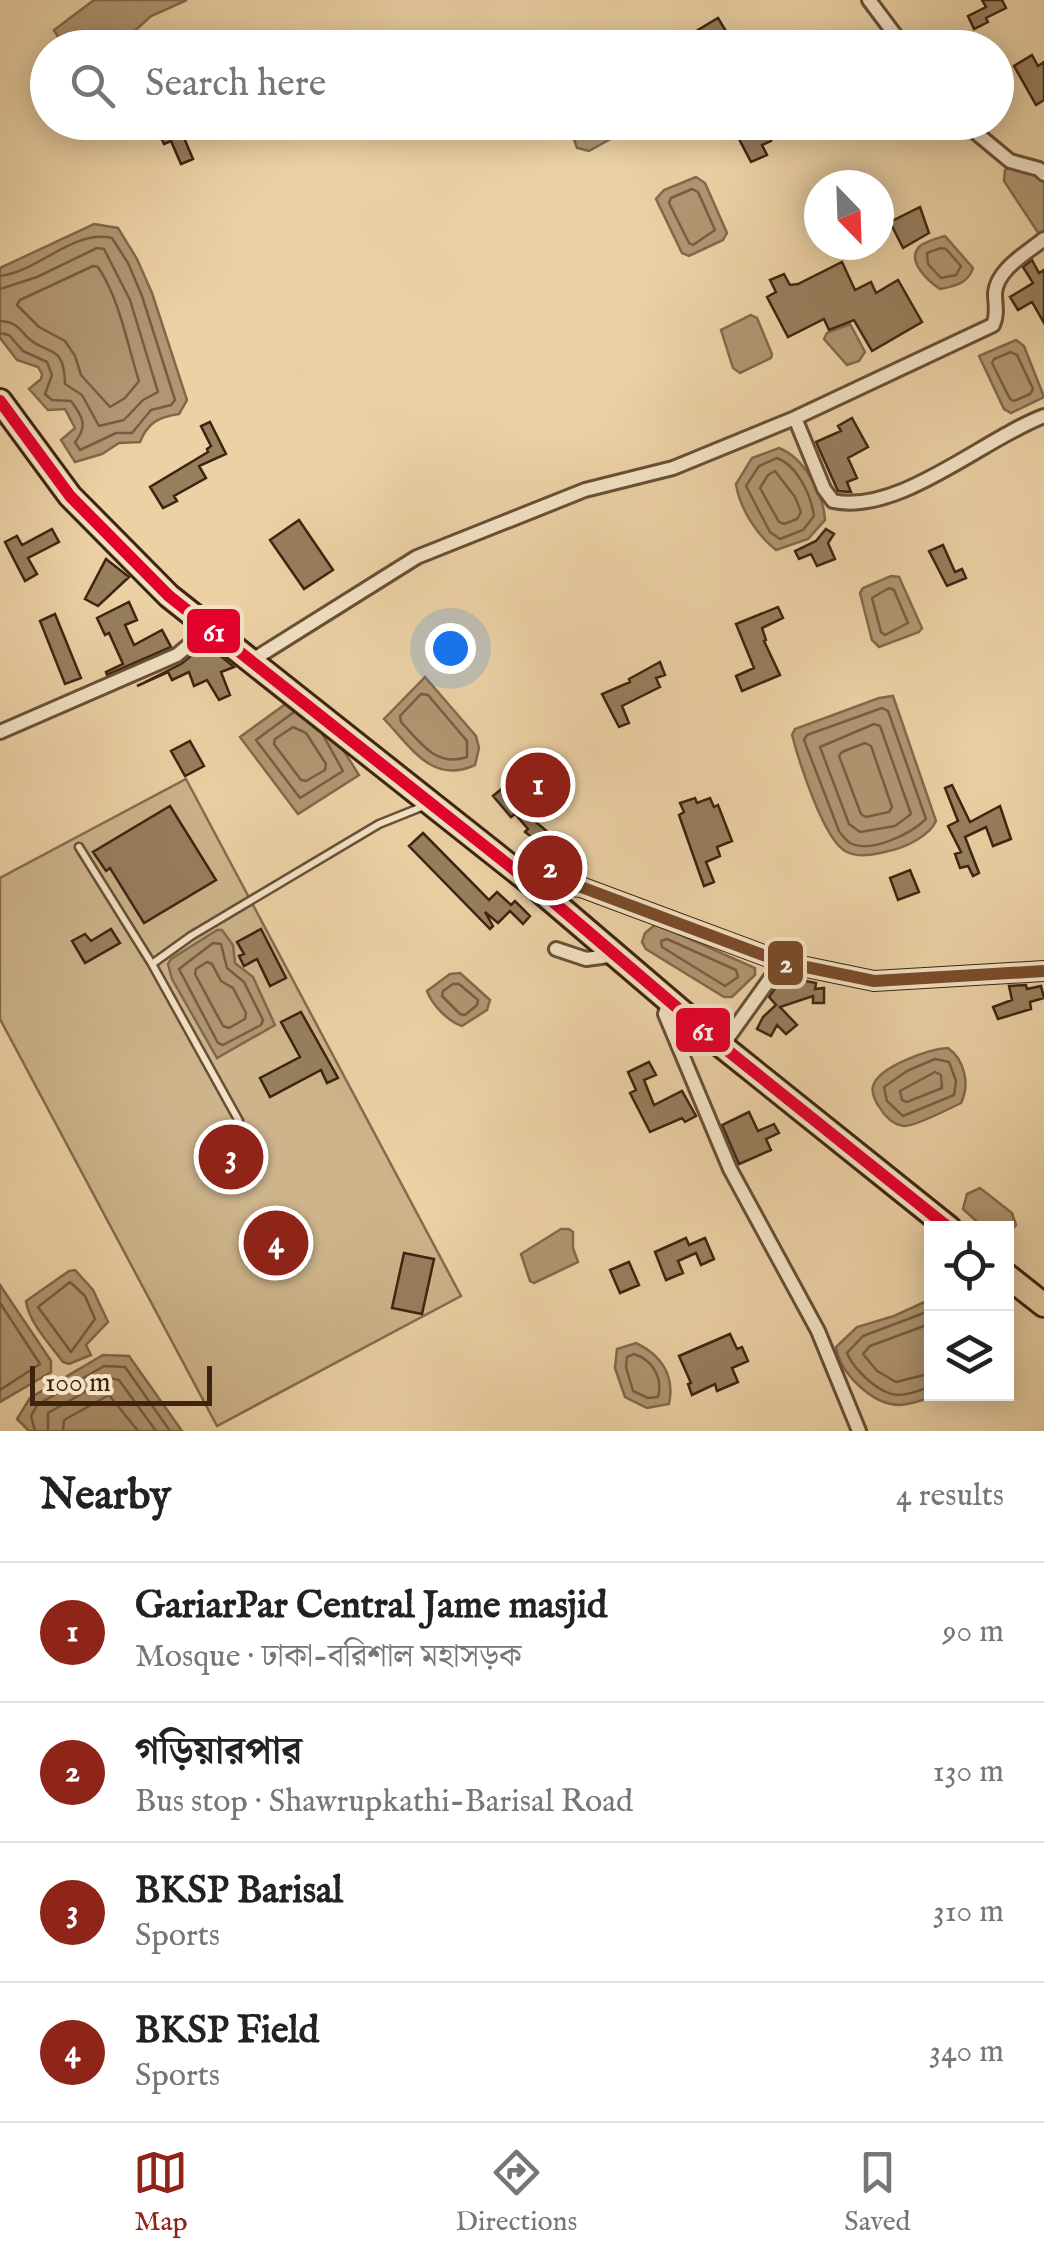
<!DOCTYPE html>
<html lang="en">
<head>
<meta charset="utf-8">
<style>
	:root { --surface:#fff; --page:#f2f2f2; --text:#222; --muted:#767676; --line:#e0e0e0; --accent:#8f2418 }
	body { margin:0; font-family:"IM FELL English","Noto Serif Bengali",serif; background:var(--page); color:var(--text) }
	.controls { position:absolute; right:30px; bottom:30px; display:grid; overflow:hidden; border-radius:0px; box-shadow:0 5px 25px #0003 }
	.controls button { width:90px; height:90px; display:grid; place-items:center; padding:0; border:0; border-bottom:2px solid var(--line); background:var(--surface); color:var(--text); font:50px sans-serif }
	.compass { position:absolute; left:804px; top:170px; width:90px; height:90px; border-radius:50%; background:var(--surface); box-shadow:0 5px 25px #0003; rotate:157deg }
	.scale { position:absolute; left:30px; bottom:25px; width:182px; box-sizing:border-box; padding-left:10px; border:5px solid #3d2411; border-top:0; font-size:28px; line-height:35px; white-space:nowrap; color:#3d2411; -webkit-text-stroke:8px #f2e1c4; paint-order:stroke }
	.you { position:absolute; left:450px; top:648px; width:35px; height:35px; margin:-25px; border:8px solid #fff; border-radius:50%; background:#1a73e8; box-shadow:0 0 0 15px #1a73e833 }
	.badge { display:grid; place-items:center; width:65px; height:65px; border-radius:50%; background:var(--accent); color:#fff; font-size:32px; font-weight:700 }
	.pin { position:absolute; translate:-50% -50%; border:5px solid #fff; box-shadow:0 2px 10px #0006 }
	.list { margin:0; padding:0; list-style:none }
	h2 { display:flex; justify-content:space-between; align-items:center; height:130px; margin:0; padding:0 40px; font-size:42px }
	h2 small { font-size:32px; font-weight:400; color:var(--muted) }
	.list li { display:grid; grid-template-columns:65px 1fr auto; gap:30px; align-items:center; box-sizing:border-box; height:140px; padding:0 40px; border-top:2px solid var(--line) }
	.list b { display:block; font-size:38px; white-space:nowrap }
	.list p { margin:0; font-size:32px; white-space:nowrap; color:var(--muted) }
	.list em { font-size:32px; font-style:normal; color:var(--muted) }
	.icon { flex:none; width:55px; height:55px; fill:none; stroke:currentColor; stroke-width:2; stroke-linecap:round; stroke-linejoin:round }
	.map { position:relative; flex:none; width:1044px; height:1431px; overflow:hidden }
	.search { position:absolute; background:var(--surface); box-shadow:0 5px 25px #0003; left:30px; right:30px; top:30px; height:110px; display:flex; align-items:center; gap:25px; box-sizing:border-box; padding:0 35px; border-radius:55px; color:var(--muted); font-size:38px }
	.sheet { height:690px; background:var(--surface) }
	nav { display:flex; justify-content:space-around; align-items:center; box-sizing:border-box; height:140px; border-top:2px solid var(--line); background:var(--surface); font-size:28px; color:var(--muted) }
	nav a { display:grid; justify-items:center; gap:5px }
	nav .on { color:var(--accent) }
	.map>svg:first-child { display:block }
	.green { fill:#cdb48b; stroke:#856c4e; stroke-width:2.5 }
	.water { fill:#b09672; stroke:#82684b; stroke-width:2.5 }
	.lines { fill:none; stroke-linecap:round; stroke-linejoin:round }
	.shore { stroke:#765d42; stroke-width:2.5 }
	.building { fill:#977e5d; stroke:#3d2411; stroke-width:2.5 }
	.lane-casing { stroke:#684f36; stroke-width:11 }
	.street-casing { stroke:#684f36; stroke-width:18 }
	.secondary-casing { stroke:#3d2411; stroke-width:22 }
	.highway-casing { stroke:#3d2411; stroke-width:28 }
	.lane { stroke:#f2e1c4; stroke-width:6 }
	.street { stroke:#f2e1c4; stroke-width:12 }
	.secondary { stroke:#f2e1c4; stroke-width:18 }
	.highway { stroke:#ebd1a4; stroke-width:22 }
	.bus-1-casing { stroke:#f2e1c4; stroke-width:20 }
	.bus-2-casing { stroke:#f2e1c4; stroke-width:20 }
	.bus-1 { stroke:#e4002b; stroke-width:12 }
	.bus-2 { stroke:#7a4b2a; stroke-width:12 }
	.line-badge { stroke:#f2e1c4; stroke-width:4 }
	.badge-label { font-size:28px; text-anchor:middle; font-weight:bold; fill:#fff }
</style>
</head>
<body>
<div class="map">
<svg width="1044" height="1431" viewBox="0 0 1044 1431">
	<rect width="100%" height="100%" fill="#ebd1a4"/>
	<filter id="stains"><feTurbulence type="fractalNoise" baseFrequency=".002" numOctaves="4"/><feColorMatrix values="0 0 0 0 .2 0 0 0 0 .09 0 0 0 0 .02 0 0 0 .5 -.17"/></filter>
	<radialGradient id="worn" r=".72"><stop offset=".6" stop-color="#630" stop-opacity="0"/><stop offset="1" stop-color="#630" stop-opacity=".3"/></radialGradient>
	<path class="green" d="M186,779L461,1296L217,1426L0,1019V878Z"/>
	<path class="water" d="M94,0H187L151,16L117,47H64L54,30Z
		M617,123L619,134L589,151L577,148L571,131L572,123Z
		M1011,166L1041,175L1044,180V234H1039L1004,181L1005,170Z
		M696,177L705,183L727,233L723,240L689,256L682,253L656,199L664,190Z
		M94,224L118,228L137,259L152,293L187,400L179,414C159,417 148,422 140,442L119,443L102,454L75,462L61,440L75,428L65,409L48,410L29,389L41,379L42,374L38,367L17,360L0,338V268Z
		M945,236L973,268C968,284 954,286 940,289C928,281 905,260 920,246C926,241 938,238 945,236Z
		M751,315L757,318L772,354L771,358L740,373L733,368L721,330Z
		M850,324L865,352L859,361L847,365L824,339L827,333Z
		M1016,340L1024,346L1044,397L1011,413L1004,409L979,356Z
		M779,448C804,458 823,492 825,520L808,539L776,550C757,535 740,509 736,484L752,458Z
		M891,576L899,577L922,628L919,632L879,647L872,640L860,593L863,588Z
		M425,677L476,736L479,748L475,765C432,785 411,747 384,719Z
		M893,696L936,821C930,835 908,846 893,850C879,853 861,859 847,852C824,842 799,761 792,735L795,729L879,698Z
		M291,700L321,715L359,775L298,814L240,737Z
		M656,924L755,968V975L732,997H724L646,949L642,942L645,933Z
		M217,930H222L233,945L235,963L253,977L275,1025L217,1058L172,979L168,964L171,959Z
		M460,973L490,1000L487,1010L462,1026C449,1022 432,1005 427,991L450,974Z
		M948,1048C965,1060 970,1085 961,1103C951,1108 913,1127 904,1126C894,1125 885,1117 880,1108C876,1103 871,1093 873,1086C879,1066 930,1049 948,1048Z
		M980,1188L1012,1213L1016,1225L1008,1234L1006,1228H984L963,1209L967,1194Z
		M561,1229H569L573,1232V1248L578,1262L534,1283L530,1281L521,1254Z
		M75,1270L93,1290L108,1322L86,1345L91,1355L69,1364L63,1362C50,1344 29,1323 26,1301L69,1271Z
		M0,1285L51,1361V1372L0,1402Z
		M931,1299L932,1394H941C928,1398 915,1404 900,1405C872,1405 840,1373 836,1347L857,1327L894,1316Z
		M636,1343C661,1355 675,1375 669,1404L647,1408L625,1397L615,1368L617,1349Z
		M103,1355L129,1356L182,1431H29L17,1419L30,1398Z"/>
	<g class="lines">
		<path class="shore" d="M692,189L698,192L715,230L693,245L689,243L669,203L671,198Z
			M941,248L946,249L961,266L956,275L941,278L928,264L927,253Z
			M93,266L98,267C120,300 127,344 139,381L125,398L110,407L81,375L75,356L65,341L39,327L17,305L20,300Z
			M0,276C38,272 73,229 112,238L128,263L142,296L175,400L171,405L151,410L132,433H116L80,450L75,442C88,426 83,417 71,401L52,400L45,394L52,375L47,362L23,351L9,335L0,333
			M0,289L37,277L97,248L104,249L130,300L158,392L143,400L124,420L99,426L82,395L65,384C64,342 48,357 27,337C18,327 15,322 0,321
			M1011,352L1017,355L1033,389L1030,394L1014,401L1010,399L992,363L994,359Z
			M777,458C797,465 811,495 814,516L803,530L780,539L770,532L746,486L759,466Z
			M775,471L795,497L801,512L797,519L784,524L779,522L760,488L768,475Z
			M889,588L894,590L908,623L885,635L881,632L872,598Z
			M421,694L428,695L467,741V757C436,768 420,742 401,722L400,716Z
			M882,708L888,711L926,819C912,833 871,854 850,843C848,842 840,833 839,831L804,740L807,735Z
			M294,712L256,740L300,798L343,771L323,735
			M874,724L880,726L911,814L895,826L860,832L849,824L820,747Z
			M293,727L306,733L326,764L325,770L306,781L301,780L274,744L275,739Z
			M865,743L871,746L892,807L889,812L866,817L861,814L839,756L842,752Z
			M667,939L736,970L738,977L725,986L662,947L661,941Z
			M213,943L221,944L227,968L244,982L263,1020L261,1025L223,1045L218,1043L179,969Z
			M207,962L212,964L221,981L233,988L246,1013L245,1019L229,1028L223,1026L195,974L196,969Z
			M453,984H459L478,1000L477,1005L465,1015L460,1014L442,996L443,991Z
			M935,1059L949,1062L956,1081L954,1095L903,1116L887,1101L884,1087L907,1071Z
			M935,1072L941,1075L942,1088L907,1102L902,1100L900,1091Z
			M70,1282L85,1296L95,1319L71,1352L38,1307Z
			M0,1303L40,1364L0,1390
			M932,1310L863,1336L847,1353C854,1370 879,1394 898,1395C910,1395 921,1390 932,1386
			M932,1323L870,1346L863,1354L877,1371L896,1382L932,1373
			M634,1354C653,1360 663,1378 658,1397L648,1398L633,1391L626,1367L627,1357Z
			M35,1431L31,1416L37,1405L104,1366L125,1367L170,1431
			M48,1431V1413L109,1378L119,1380L156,1431
			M63,1431L64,1420L109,1395L138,1431"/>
	</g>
	<path class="building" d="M982,0H1002L1006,8L986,18L988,22L974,29L968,16L986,7Z
		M718,18L736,48H708L698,30Z
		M1032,55L1038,66L1044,62V100L1036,105L1014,66Z
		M179,126L193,159L181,164L171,141L164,144L160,135Z
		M753,129L756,134L765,129L771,141L762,145L767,155L751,162L738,137Z
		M920,207L929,233L903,248L890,222Z
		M1032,260L1039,273L1044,270V323L1032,302L1018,310L1010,297L1033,283L1023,267Z
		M842,262L855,290L871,282L876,293L898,280L922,322L872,351L854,320L829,330L824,319L788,337L767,297L776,292L770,280L784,274L790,285L798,284Z
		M852,418L868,447L848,458L857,478L847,482L851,492L838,491L816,442L841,431L838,426Z
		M210,422L226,454L199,466L206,478L174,496L177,501L163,508L150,487L208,452L207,449L211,446L201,426Z
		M299,520L333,570L304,589L270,540Z
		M52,529L59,542L28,558L37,574L25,581L5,542L17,536L22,545Z
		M826,529L834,534L828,543L835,559L817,566L811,554L799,559L795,551L816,541Z
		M943,545L955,572L962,569L966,578L947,586L929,551Z
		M106,559L129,577L98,606L85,599Z
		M129,602L137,620L125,625L134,645L162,630L171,647L107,675L106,672L123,664L109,633L105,635L97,618Z
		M778,607L783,618L762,628L766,640L764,641L780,675L742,691L736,676L754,668L736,624Z
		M55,614L81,678L65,684L40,621Z
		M206,644L234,667L221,672L230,695L219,700L207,680L194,686L189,672L172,680L168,672L137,686L181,664Z
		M660,662L665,675L656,678L660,687L622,706L629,723L619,727L602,694L630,682L629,679Z
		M190,741L204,766L185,776L171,751Z
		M544,769L561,806L552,810L549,802L531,818L586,864L578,874L525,832L528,829L515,814L511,817L493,796L511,781Z
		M952,785L970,822L1000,806L1011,839L993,846L986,827L965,837L979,873L973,876L968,866L960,868L955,854L961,852L948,826L958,821L945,788Z
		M695,798L697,803L710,798L714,807L718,805L732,841L717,847L720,856L706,862L714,882L704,886L679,815L684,812L680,803Z
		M170,806L216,880L144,923L110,868L106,871L93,852Z
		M423,833L489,900L497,892L511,905L515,901L530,916L523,924L510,911L498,923L485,912L493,926L490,929L409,846Z
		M910,870L919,892L898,900L890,878Z
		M111,929L120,943L85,963L72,941L85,934L91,941Z
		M261,929L286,978L270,986L257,959L244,966L239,956L244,954L237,942Z
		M796,979L816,983L815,989L824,988V1003H813V996L780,1007L797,1025L786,1034L777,1025L771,1036L757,1029L763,1017L776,1005L769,997L778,984Z
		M1026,985L1027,989L1041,986L1044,998L1030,1002L1031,1009L998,1019L993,1007L1012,1000L1009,986Z
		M301,1012L338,1078L327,1083L321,1070L270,1097L260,1078L300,1057L281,1022Z
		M649,1062L656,1075L644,1080L654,1105L682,1091L696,1116L685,1122L682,1118L650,1132L630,1093L636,1090L628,1072Z
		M749,1112L758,1131L774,1124L779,1133L766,1139L771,1150L739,1164L722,1125Z
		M686,1238L689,1245L705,1238L714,1259L701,1265L696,1253L678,1261L683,1273L666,1280L655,1252Z
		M404,1253L434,1259L422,1314L392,1308Z
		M629,1262L639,1285L620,1293L610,1270Z
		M730,1334L737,1349L742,1347L748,1361L732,1368L738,1382L717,1391L715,1384L692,1395L688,1384L691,1383L679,1356Z"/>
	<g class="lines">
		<g class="lane-casing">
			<path id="lane" d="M79,847L152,964L239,1121
				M152,964L191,936L379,824L424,806"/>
		</g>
		<g class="street-casing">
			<path id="street" d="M869,0L905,48
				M963,122L1010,161L1039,169L1044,174
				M795,418L824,489L833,501C899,515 983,439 1044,416
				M251,661L417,557L585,490L673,468L795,418L993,325C998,314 995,305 995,293C997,269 1027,253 1044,239
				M0,732L177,655L208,629
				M556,949L586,959L616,955
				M669,1000L665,1014L730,1169L818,1331L859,1431
				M722,1046L782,962"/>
		</g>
		<g class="secondary-casing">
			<path id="secondary" d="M530,882L581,887L782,962L874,981L1044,971"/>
		</g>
		<g class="highway-casing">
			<path id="highway" d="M0,401L70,496L169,596L530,882L722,1046L949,1228
				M1006,1275L1044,1305"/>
		</g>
		<use href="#lane" class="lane"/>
		<use href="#street" class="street"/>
		<use href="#secondary" class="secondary"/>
		<use href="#highway" class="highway"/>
		<g class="bus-1-casing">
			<path id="bus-1" d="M0,401L70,496L169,596L530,882L722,1046L949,1228"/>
		</g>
		<g class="bus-2-casing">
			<path id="bus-2" d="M539,883L581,887L782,962L874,981L1044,971"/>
		</g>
		<use href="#bus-1" class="bus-1"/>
		<use href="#bus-2" class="bus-2"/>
	</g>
	<g class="line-badge">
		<rect x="185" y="607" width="57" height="48" rx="10" fill="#e4002b"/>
		<rect x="766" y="939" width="39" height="48" rx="10" fill="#7a4b2a"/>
		<rect x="674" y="1006" width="58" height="48" rx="10" fill="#e4002b"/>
	</g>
	<g class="badge-label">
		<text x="214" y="641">61</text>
		<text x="786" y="972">2</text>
		<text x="703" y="1040">61</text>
	</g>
	<rect width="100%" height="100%" filter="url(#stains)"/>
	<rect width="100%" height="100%" fill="url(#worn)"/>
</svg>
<div class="controls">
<button><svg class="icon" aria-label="locate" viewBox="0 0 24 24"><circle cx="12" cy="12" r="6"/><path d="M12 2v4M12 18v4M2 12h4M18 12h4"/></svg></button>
<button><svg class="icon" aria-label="layers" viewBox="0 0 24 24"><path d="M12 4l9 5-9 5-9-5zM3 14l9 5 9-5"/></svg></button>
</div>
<svg class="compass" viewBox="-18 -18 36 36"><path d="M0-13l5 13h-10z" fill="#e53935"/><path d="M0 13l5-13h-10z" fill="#767676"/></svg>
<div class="scale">100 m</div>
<div class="you"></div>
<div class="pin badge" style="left:538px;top:785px">1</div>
<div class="pin badge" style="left:550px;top:868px">2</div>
<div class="pin badge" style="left:231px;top:1157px">3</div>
<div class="pin badge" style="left:276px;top:1243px">4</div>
<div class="search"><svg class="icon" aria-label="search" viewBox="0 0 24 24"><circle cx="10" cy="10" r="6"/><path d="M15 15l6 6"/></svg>Search here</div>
</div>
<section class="sheet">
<h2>Nearby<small>4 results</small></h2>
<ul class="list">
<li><span class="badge">1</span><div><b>GariarPar Central Jame masjid</b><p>Mosque · ঢাকা-বরিশাল মহাসড়ক</p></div><em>90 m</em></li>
<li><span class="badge">2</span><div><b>গড়িয়ারপার</b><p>Bus stop · Shawrupkathi-Barisal Road</p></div><em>130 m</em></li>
<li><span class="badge">3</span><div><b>BKSP Barisal</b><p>Sports</p></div><em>310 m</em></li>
<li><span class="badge">4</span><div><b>BKSP Field</b><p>Sports</p></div><em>340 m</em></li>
</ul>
</section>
<nav>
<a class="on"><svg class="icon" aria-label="map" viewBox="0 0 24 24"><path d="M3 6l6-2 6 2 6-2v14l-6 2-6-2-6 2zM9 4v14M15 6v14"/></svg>Map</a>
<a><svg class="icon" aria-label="directions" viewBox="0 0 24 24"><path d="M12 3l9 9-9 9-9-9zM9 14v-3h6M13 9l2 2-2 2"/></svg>Directions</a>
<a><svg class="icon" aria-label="saved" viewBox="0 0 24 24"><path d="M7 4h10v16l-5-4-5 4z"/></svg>Saved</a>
</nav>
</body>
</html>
